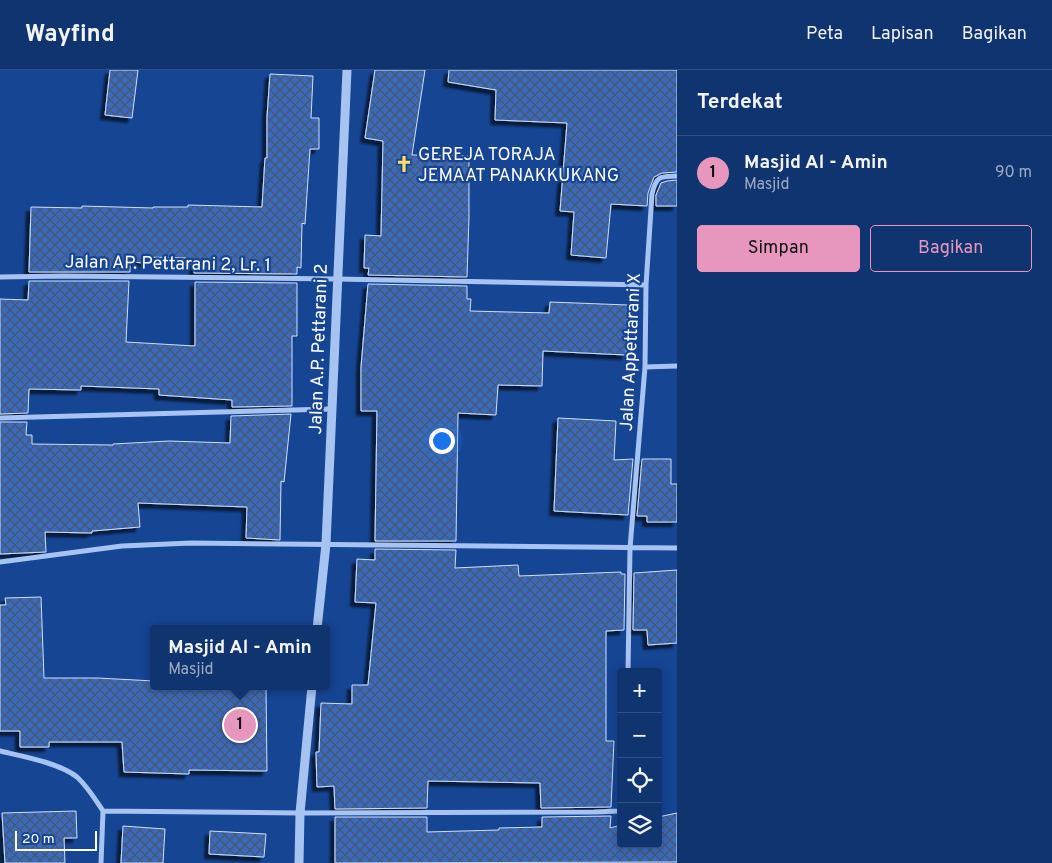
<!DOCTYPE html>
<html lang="id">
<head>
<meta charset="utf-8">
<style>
	:root { --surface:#10346f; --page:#1e3f77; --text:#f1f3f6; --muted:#9caac3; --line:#304f82; --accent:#e797bd }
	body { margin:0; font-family:Overpass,sans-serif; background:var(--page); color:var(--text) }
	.controls { position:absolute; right:15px; bottom:15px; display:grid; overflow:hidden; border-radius:5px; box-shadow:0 2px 12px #0003 }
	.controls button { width:45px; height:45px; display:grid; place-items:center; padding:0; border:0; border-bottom:1px solid var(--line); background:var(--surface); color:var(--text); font:25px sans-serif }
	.scale { position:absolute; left:15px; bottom:12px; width:82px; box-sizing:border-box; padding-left:5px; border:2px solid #fff; border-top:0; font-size:14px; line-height:18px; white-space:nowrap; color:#fff; -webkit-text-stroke:4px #164594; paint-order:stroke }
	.you { position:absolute; left:441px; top:370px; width:18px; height:18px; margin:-12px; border:4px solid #fff; border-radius:50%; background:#1a73e8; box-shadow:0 0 0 8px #1a73e833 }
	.badge { display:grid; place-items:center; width:32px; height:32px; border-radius:50%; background:var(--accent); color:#111; font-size:16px; font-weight:700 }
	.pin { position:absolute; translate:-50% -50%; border:2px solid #fff; box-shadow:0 1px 5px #0006 }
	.popup { position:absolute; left:150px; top:555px; width:180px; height:65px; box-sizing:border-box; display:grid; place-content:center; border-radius:5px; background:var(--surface); filter:drop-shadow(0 1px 4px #0005); font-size:16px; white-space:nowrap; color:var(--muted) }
	.popup b { font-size:19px; color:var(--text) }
	.popup::after { content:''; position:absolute; left:50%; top:100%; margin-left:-10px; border:10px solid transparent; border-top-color:var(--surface) }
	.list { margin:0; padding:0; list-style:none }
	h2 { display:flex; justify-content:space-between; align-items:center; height:65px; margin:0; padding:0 20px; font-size:21px }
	h2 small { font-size:16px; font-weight:400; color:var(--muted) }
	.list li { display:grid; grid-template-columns:32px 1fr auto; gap:15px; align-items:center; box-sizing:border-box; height:75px; padding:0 20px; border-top:1px solid var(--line) }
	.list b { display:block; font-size:19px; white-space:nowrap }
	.list p { margin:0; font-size:16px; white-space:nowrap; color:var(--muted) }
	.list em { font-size:16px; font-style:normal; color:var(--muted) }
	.actions { display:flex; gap:10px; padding:15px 20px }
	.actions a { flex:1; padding:11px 0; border:1px solid var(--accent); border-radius:5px; text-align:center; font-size:18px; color:var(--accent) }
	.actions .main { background:var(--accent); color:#111 }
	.icon { flex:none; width:28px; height:28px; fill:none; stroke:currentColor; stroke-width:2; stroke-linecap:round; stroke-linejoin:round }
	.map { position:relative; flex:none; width:677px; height:793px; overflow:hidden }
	header { display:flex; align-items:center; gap:30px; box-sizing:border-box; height:70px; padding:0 25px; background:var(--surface); border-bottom:1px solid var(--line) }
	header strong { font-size:24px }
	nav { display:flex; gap:28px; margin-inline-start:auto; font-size:18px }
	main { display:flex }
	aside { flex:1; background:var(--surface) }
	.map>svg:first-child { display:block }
	.building { fill:url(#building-cross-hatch); stroke:#cee0fc; filter:url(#shadow) }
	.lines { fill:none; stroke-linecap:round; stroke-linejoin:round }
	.minor { stroke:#a7c3f1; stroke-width:5 }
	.tertiary { stroke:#a7c3f1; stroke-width:9 }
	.labels { text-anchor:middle; stroke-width:4.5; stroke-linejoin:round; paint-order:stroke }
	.poi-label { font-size:18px; fill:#fff; stroke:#164594; text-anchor:start }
	.street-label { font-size:18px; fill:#fff; stroke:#164594 }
</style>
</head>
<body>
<header>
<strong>Wayfind</strong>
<nav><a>Peta</a><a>Lapisan</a><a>Bagikan</a></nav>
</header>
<main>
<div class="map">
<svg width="677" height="793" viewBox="0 0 677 793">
	<defs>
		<pattern id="building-cross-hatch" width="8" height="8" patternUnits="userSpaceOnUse" patternTransform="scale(1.25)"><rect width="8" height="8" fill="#3b6bbb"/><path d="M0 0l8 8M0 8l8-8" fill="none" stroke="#455878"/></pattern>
		<filter id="shadow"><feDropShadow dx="-4.5" dy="4.5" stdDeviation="1" flood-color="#0009"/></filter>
	</defs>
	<rect width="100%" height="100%" fill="#164594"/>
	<path class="building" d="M110,0H138L132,48L105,45Z
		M375,0H425L412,85L469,86V147L467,207L368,205L369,198H364L365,165L381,166L383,71L365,68Z
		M449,0H677V102L662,103L654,107L648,123L647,136L611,134L606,188L571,185L574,142L560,141L567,53L495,50L496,20L448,12Z
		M270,4L313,6L311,48H319V79H310L305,154L302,153L301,198L297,197V204L194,203V194H186V188L145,187V193L130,192V202H29L31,137L82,138V136L153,138V137H188V135L262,137L265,88H267V47Z
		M677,110V136H656V125L661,113L667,111Z
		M29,211H129L126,272L195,276V212L297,213V266H292V336L232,337V330L159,325V319L81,316V320L29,319L28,343L0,344V229L28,230Z
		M368,214L467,216V229H471L470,241L549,243L550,232L628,235L626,285L543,281L542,316L498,315L496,345L458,343L456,471H375L377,341H361V297Z
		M291,344L284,412L281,411L280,470L246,468L247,437L138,433L140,457L92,461V463L45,462L46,482L0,484V352H27L26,365H32V374L113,375V374L169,371L230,373L231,346Z
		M558,348L616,351L614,390L633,389L628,445L554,441Z
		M642,389H671V414H677V452H647V446H637Z
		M375,479L456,480L455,498L518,495L519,506L621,502V504H625L624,560L606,561V671H614L611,737L541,738L540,713L428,711L427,738L335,739L334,716L317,717L316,682H319L321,633L352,634V615H368L376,533L355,532L357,489L375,490Z
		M677,500V573L648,575L647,560H633L634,503Z
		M41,527L44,608H98L154,611V616H266L267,701L189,700V704L124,702L122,672H49V677H20V661H0V535H6L5,528Z
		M76,741L77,768H64L65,793H5L2,743Z
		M677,743V792L335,793V747H427V762L499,760V758L542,757V747L611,746L610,758L621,755V774H658V747Z
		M123,756L165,759L163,793H121Z
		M210,761L266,764L264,787L209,784Z"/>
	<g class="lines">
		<path class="minor" d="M0,207L63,206L336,209L646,215
			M645,297L677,296
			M0,348L332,339
			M0,492L122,476L191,473L677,478
			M628,602L630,478L645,297L646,215L652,124C656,106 660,106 677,106
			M0,681C21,686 60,693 77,707C87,716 95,729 103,741
			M101,793L103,741L300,743L594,742L618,741L621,738"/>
		<path class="tertiary" d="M317,559L326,474L347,0
			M299,793L300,743L312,616"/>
	</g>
	<defs>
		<g id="church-bare" transform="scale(1.35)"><path d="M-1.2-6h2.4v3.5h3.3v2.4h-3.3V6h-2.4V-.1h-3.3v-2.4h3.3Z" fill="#ffdd67" stroke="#164594" stroke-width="2.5" paint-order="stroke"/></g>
	</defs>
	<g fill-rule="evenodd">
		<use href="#church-bare" x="404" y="94"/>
	</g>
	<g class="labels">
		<g class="poi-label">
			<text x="418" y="90">GEREJA TORAJA<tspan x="418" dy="21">JEMAAT PANAKKUKANG</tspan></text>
		</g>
		<g class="street-label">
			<text transform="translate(168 193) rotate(1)" y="6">Jalan AP. Pettarani 2, Lr. 1</text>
			<text transform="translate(318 279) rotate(-88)" y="6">Jalan A.P. Pettarani 2</text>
			<text transform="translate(630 282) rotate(-87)" y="6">Jalan Appettarani X</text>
		</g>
	</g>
</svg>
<div class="controls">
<button>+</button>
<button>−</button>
<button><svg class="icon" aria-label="locate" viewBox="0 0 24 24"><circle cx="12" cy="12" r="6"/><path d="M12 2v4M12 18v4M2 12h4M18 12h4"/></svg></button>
<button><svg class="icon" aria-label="layers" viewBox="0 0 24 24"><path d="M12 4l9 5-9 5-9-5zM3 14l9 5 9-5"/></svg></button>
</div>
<div class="scale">20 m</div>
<div class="you"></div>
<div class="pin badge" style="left:240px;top:655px">1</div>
<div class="popup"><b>Masjid Al - Amin</b>Masjid</div>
</div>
<aside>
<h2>Terdekat<small></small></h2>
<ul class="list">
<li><span class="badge">1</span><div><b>Masjid Al - Amin</b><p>Masjid</p></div><em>90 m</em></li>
</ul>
<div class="actions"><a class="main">Simpan</a><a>Bagikan</a></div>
</aside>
</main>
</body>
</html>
